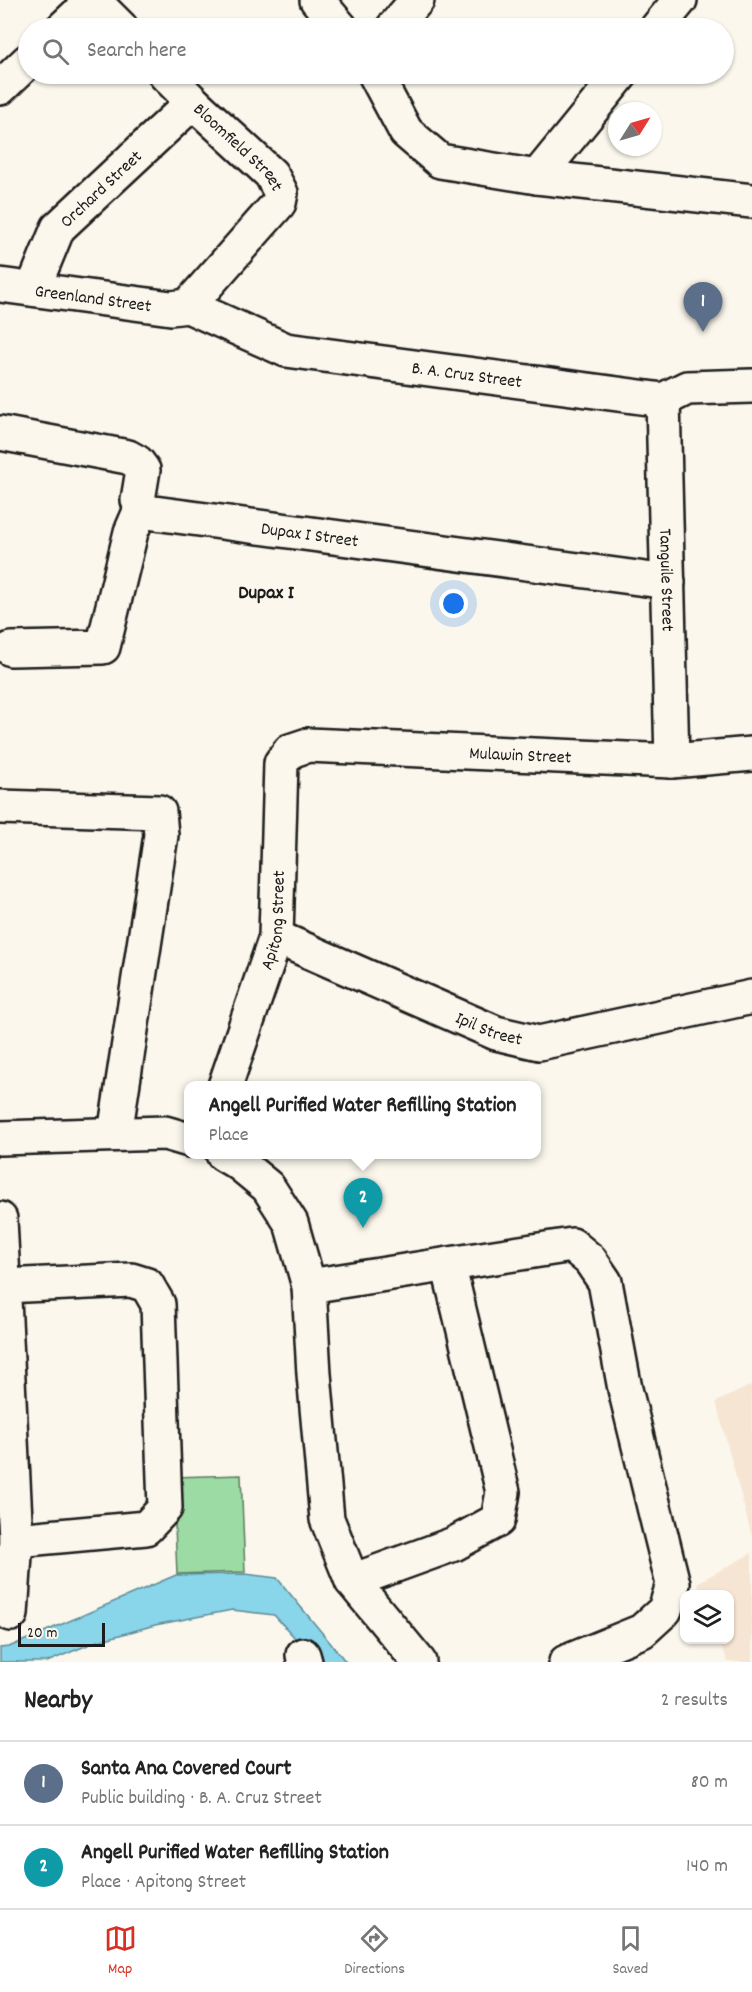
<!DOCTYPE html>
<html lang="en">
<head>
<meta charset="utf-8">
<style>
	:root { --surface:#fff; --page:#f2f2f2; --text:#222; --muted:#767676; --line:#e0e0e0; --accent:#d93025 }
	body { margin:0; font-family:Dekko,sans-serif; background:var(--page); color:var(--text) }
	.controls { position:absolute; right:18px; bottom:18px; display:grid; overflow:hidden; border-radius:12px; box-shadow:0 2px 4px #0004 }
	.controls button { width:54px; height:54px; display:grid; place-items:center; padding:0; border:0; border-bottom:2px solid var(--line); background:var(--surface); color:var(--text); font:30px sans-serif }
	.compass { position:absolute; left:608px; top:102px; width:54px; height:54px; border-radius:50%; background:var(--surface); box-shadow:0 2px 4px #0004; rotate:53deg }
	.scale { position:absolute; left:18px; bottom:15px; width:87px; box-sizing:border-box; padding-left:6px; border:3px solid #1c1c1c; border-top:0; font-size:16px; line-height:21px; white-space:nowrap; color:#1c1c1c; -webkit-text-stroke:4px #fbf7ec; paint-order:stroke }
	.you { position:absolute; left:454px; top:604px; width:21px; height:21px; margin:-15px; border:4px solid #fff; border-radius:50%; background:#1a73e8; box-shadow:0 0 0 9px #1a73e833 }
	.badge { display:grid; place-items:center; width:39px; height:39px; border-radius:50%; background:var(--accent); color:#fff; font-size:20px; font-weight:700 }
	.pin { position:absolute; translate:-50% -50px; filter:drop-shadow(0 2px 3px #0008) }
	.pin::after { content:''; position:absolute; top:32px; width:21px; height:18px; background:inherit; clip-path:polygon(0 0,100% 0,50% 100%) }
	.popup { position:absolute; left:184px; top:1081px; width:357px; height:78px; box-sizing:border-box; display:grid; place-content:center; border-radius:12px; background:var(--surface); filter:drop-shadow(0 2px 4px #0005); font-size:20px; white-space:nowrap; color:var(--muted) }
	.popup b { font-size:22px; color:var(--text) }
	.popup::after { content:''; position:absolute; left:50%; top:100%; margin-left:-12px; border:12px solid transparent; border-top-color:var(--surface) }
	.list { margin:0; padding:0; list-style:none }
	h2 { display:flex; justify-content:space-between; align-items:center; height:78px; margin:0; padding:0 24px; font-size:26px }
	h2 small { font-size:20px; font-weight:400; color:var(--muted) }
	.list li { display:grid; grid-template-columns:39px 1fr auto; gap:18px; align-items:center; box-sizing:border-box; height:84px; padding:0 24px; border-top:2px solid var(--line) }
	.list b { display:block; font-size:22px; white-space:nowrap }
	.list p { margin:0; font-size:20px; white-space:nowrap; color:var(--muted) }
	.list em { font-size:20px; font-style:normal; color:var(--muted) }
	.icon { flex:none; width:33px; height:33px; fill:none; stroke:currentColor; stroke-width:2; stroke-linecap:round; stroke-linejoin:round }
	.map { position:relative; flex:none; width:752px; height:1662px; overflow:hidden }
	.search { position:absolute; background:var(--surface); box-shadow:0 2px 4px #0004; left:18px; right:18px; top:18px; height:66px; display:flex; align-items:center; gap:15px; box-sizing:border-box; padding:0 21px; border-radius:33px; color:var(--muted); font-size:22px }
	.sheet { height:246px; background:var(--surface) }
	nav { display:flex; justify-content:space-around; align-items:center; box-sizing:border-box; height:84px; border-top:2px solid var(--line); background:var(--surface); font-size:16px; color:var(--muted) }
	nav a { display:grid; justify-items:center; gap:3px }
	nav .on { color:var(--accent) }
	.map>svg:first-child { display:block }
	.built { fill:#f7e5d4 }
	.green { fill:#9cdba3; stroke:#5c7c60; stroke-width:1.5 }
	.water { fill:#89d5e9; stroke:#5d8b97; stroke-width:1.5 }
	.lines { fill:none; stroke-linecap:round; stroke-linejoin:round }
	.minor-casing { stroke:#1c1c1c; stroke-width:38 }
	.minor { stroke:#fbf7ec; stroke-width:33 }
	.labels { text-anchor:middle; stroke-width:6; stroke-linejoin:round; paint-order:stroke }
	.street-label { font-size:18px; fill:#1c1c1c; stroke:#fbf7ec }
	.neighbourhood-label { font-size:20px; font-weight:bold; fill:#1c1c1c; stroke:#fbf7ec }
</style>
</head>
<body>
<div class="map">
<svg width="752" height="1662" viewBox="0 0 752 1662">
	<rect width="100%" height="100%" fill="#fbf7ec"/>
	<filter id="ink" filterUnits="userSpaceOnUse"><feTurbulence type="fractalNoise" baseFrequency=".0167" numOctaves="2"/><feDisplacementMap in="SourceGraphic" scale="12" xChannelSelector="R" yChannelSelector="G"/><feConvolveMatrix kernelMatrix="1 2 1 2 8 2 1 2 1" color-interpolation-filters="sRGB"/></filter>
	<g filter="url(#ink)">
		<path class="built" d="M752,1385V1537L716,1402Z
			M752,1553V1662H728L719,1640H730V1594H701L697,1583Z"/>
		<path class="green" d="M241,1475L245,1572L177,1574L173,1477Z"/>
		<path class="water" d="M245,1574L277,1578L346,1662H317L274,1615L232,1610L155,1625L95,1642L47,1662H0V1648L9,1647L176,1575Z"/>
		<g class="lines">
			<g class="minor-casing">
				<g id="minor">
					<path d="M93,0L121,28"/>
					<path d="M317,0L341,28"/>
					<path d="M63,28L93,0"/>
					<path d="M393,28L417,0"/>
					<path d="M657,28L680,0"/>
					<path id="s1" d="M165,74L193,102L271,174L281,193L279,203L188,306"/>
					<path d="M375,74L406,132L440,161L537,177L752,201"/>
					<path d="M0,88L28,61"/>
					<path d="M537,177L621,74"/>
					<path id="s2" d="M0,285L171,308L188,306"/>
					<path id="s3" d="M33,289L58,228L193,102"/>
					<path id="s4" d="M188,306L286,350L663,400L687,388L752,386"/>
					<path id="s5" d="M663,400L672,761"/>
					<path d="M0,433L128,457L137,462L143,470L138,500L141,509"/>
					<path id="s6" d="M141,509L147,512L668,582"/>
					<path d="M11,649L103,647L131,532L141,509"/>
					<path d="M0,807L159,812L161,835L115,1134"/>
					<path id="s7" d="M276,937L496,1033L539,1043L752,997"/>
					<path id="s8" d="M225,1086L276,937L281,763L290,751L308,745L672,761L752,754"/>
					<path d="M0,1138L165,1133L189,1140"/>
					<path d="M223,1154L240,1164L268,1187L291,1223L309,1286L314,1374L327,1519L352,1581L419,1662"/>
					<path d="M0,1219L16,1540L11,1614"/>
					<path d="M4,1286L131,1280L147,1285L158,1304L165,1508L146,1528L16,1540"/>
					<path d="M309,1286L572,1245L590,1260L605,1282L625,1389L673,1584L665,1610L642,1631L566,1662"/>
					<path d="M352,1581L454,1544L498,1520L503,1492L448,1264"/>
					<path d="M303,1655L305,1662"/>
				</g>
			</g>
			<use href="#minor" class="minor"/>
		</g>
	</g>
	<g class="labels">
		<g class="street-label">
			<text dy="6" stroke="none"><textPath href="#s1" startOffset="104">Bloomfield Street</textPath></text>
			<text dy="6" stroke="none"><textPath href="#s3" startOffset="124">Orchard Street</textPath></text>
			<text dy="6" stroke="none"><textPath href="#s2" startOffset="94">Greenland Street</textPath></text>
			<text dy="6" stroke="none"><textPath href="#s4" startOffset="290">B. A. Cruz Street</textPath></text>
			<text dy="6" stroke="none"><textPath href="#s6" startOffset="171">Dupax I Street</textPath></text>
			<text dy="6" stroke="none"><textPath href="#s5" startOffset="180">Tanguile Street</textPath></text>
			<text dy="6" stroke="none"><textPath href="#s8" startOffset="578">Mulawin Street</textPath></text>
			<text dy="6" stroke="none"><textPath href="#s8" startOffset="174">Apitong Street</textPath></text>
			<text dy="6" stroke="none"><textPath href="#s7" startOffset="232">Ipil Street</textPath></text>
		</g>
		<g class="neighbourhood-label">
			<text x="266" y="598">Dupax I</text>
		</g>
	</g>
</svg>
<div class="controls">
<button><svg class="icon" aria-label="layers" viewBox="0 0 24 24"><path d="M12 4l9 5-9 5-9-5zM3 14l9 5 9-5"/></svg></button>
</div>
<svg class="compass" viewBox="-18 -18 36 36"><path d="M0-13l5 13h-10z" fill="#e53935"/><path d="M0 13l5-13h-10z" fill="#767676"/></svg>
<div class="scale">20 m</div>
<div class="you"></div>
<div class="pin badge" style="left:703px;top:332px;background:#5c6f8a">1</div>
<div class="pin badge" style="left:363px;top:1228px;background:#0f9aa8">2</div>
<div class="popup"><b>Angell Purified Water Refilling Station</b>Place</div>
<div class="search"><svg class="icon" aria-label="search" viewBox="0 0 24 24"><circle cx="10" cy="10" r="6"/><path d="M15 15l6 6"/></svg>Search here</div>
</div>
<section class="sheet">
<h2>Nearby<small>2 results</small></h2>
<ul class="list">
<li><span class="badge" style="background:#5c6f8a">1</span><div><b>Santa Ana Covered Court</b><p>Public building · B. A. Cruz Street</p></div><em>80 m</em></li>
<li><span class="badge" style="background:#0f9aa8">2</span><div><b>Angell Purified Water Refilling Station</b><p>Place · Apitong Street</p></div><em>140 m</em></li>
</ul>
</section>
<nav>
<a class="on"><svg class="icon" aria-label="map" viewBox="0 0 24 24"><path d="M3 6l6-2 6 2 6-2v14l-6 2-6-2-6 2zM9 4v14M15 6v14"/></svg>Map</a>
<a><svg class="icon" aria-label="directions" viewBox="0 0 24 24"><path d="M12 3l9 9-9 9-9-9zM9 14v-3h6M13 9l2 2-2 2"/></svg>Directions</a>
<a><svg class="icon" aria-label="saved" viewBox="0 0 24 24"><path d="M7 4h10v16l-5-4-5 4z"/></svg>Saved</a>
</nav>
</body>
</html>
